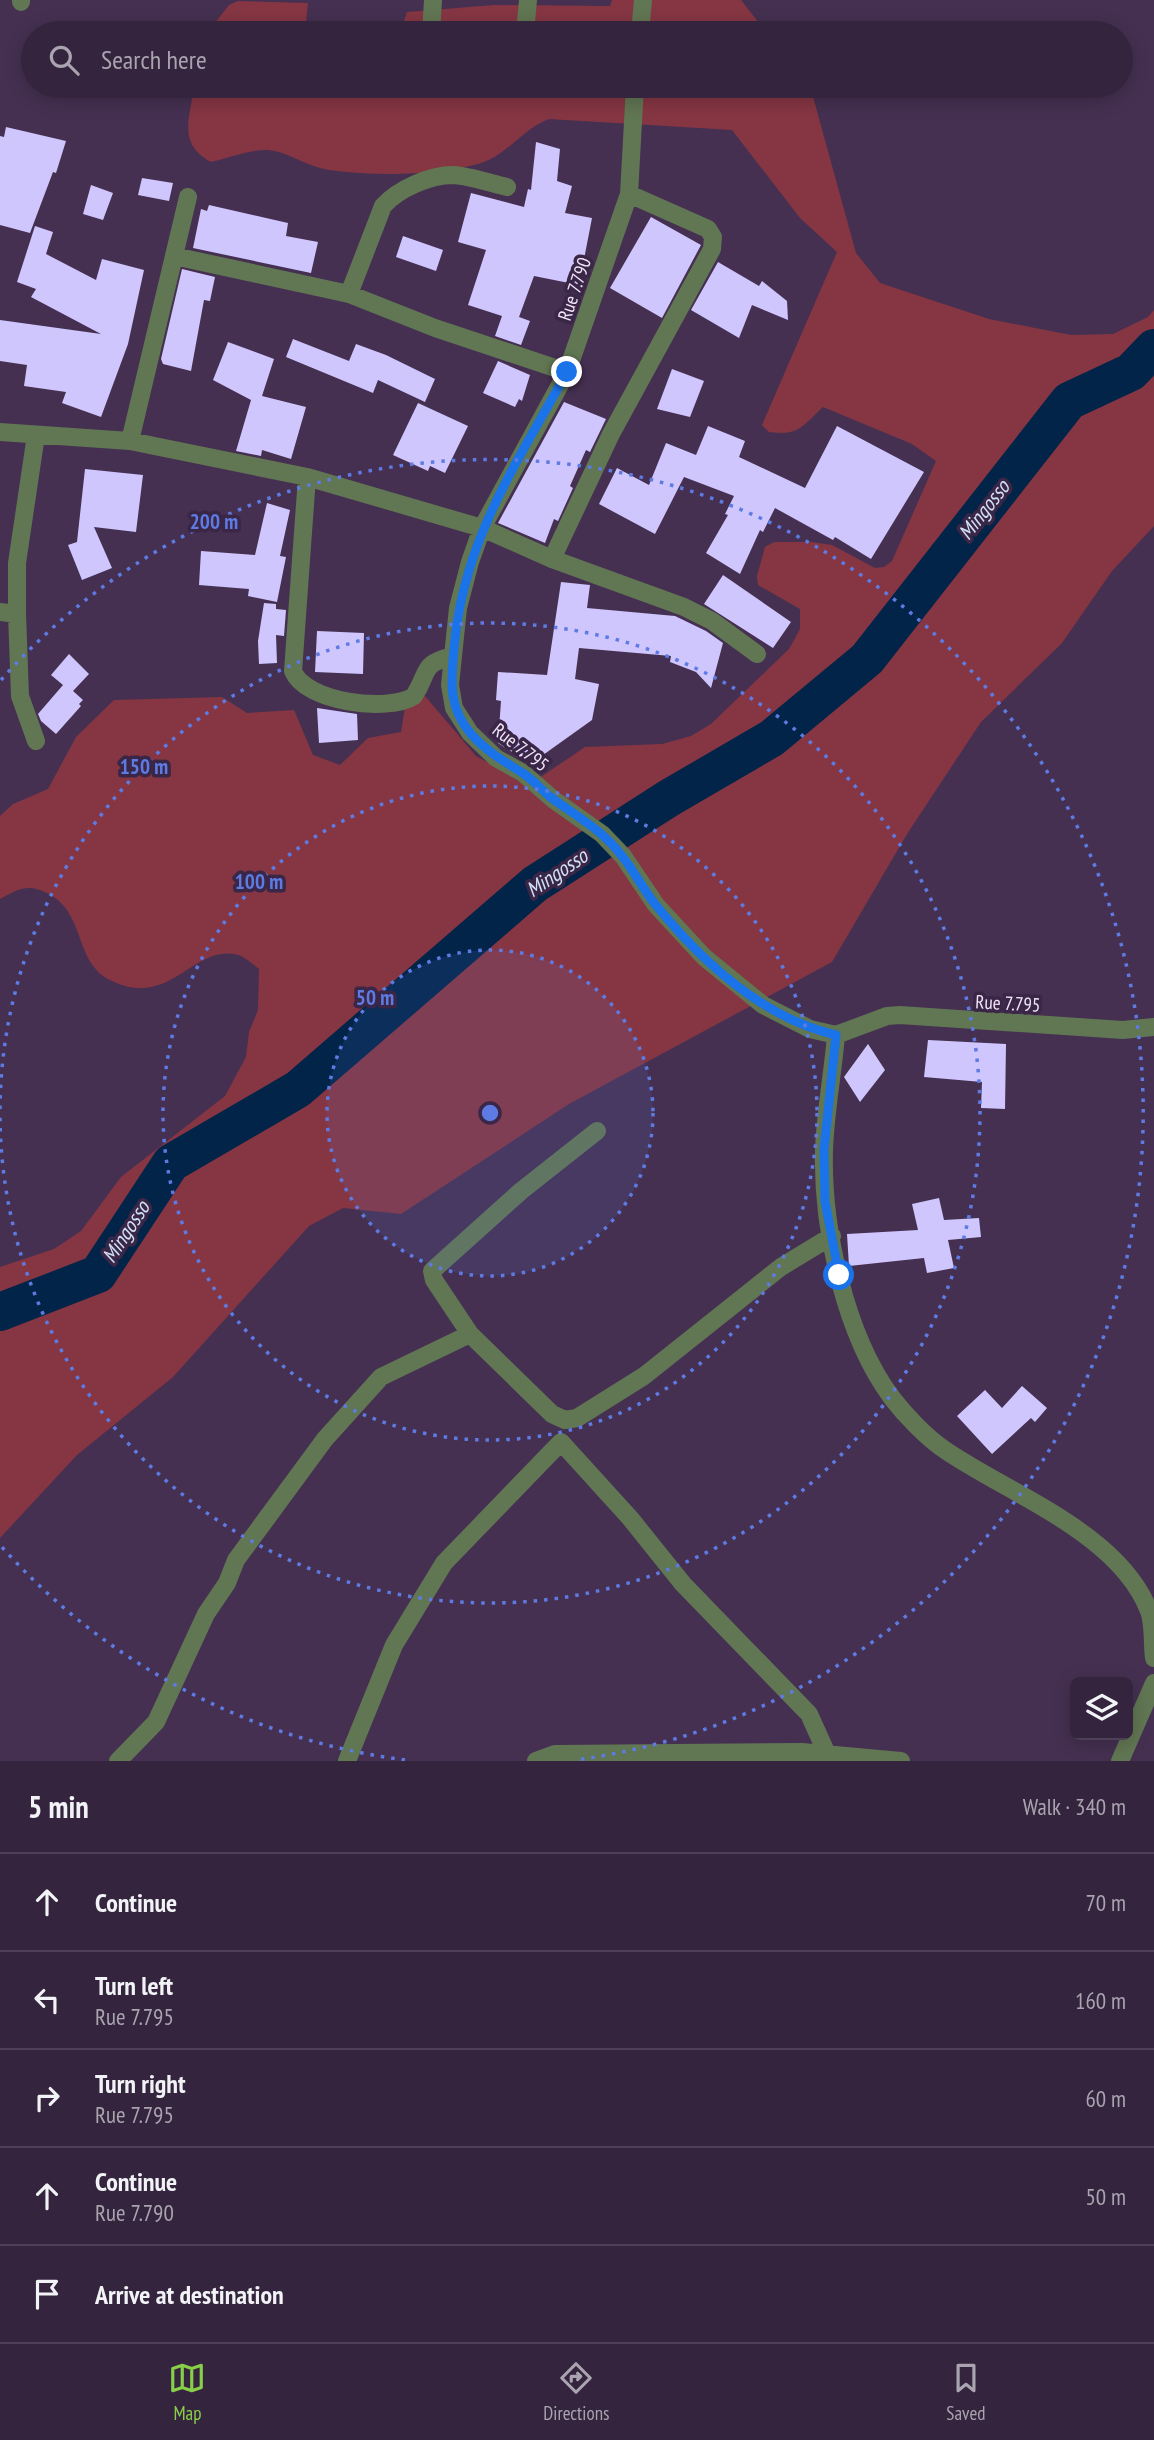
<!DOCTYPE html>
<html lang="en">
<head>
<meta charset="utf-8">
<style>
	:root { --surface:#34243d; --page:#3f3048; --text:#f1f3f6; --muted:#a9a4b0; --line:#4e4157; --accent:#88cf49 }
	body { margin:0; font-family:"PT Sans Narrow",sans-serif; background:var(--page); color:var(--text) }
	.controls { position:absolute; right:21px; bottom:21px; display:grid; overflow:hidden; border-radius:10px; box-shadow:0 4px 18px #0003 }
	.controls button { width:63px; height:63px; display:grid; place-items:center; padding:0; border:0; border-bottom:2px solid var(--line); background:var(--surface); color:var(--text); font:35px sans-serif }
	.stop { position:absolute; width:21px; height:21px; margin:-16px; border:5px solid #1a73e8; border-radius:50%; background:#fff }
	.stop.end { background:#1a73e8; border-color:#fff; box-shadow:0 2px 7px #0008 }
	.list { margin:0; padding:0; list-style:none }
	h2 { display:flex; justify-content:space-between; align-items:center; height:91px; margin:0; padding:0 28px; font-size:30px }
	h2 small { font-size:23px; font-weight:400; color:var(--muted) }
	.list li { display:grid; grid-template-columns:46px 1fr auto; gap:21px; align-items:center; box-sizing:border-box; height:98px; padding:0 28px; border-top:2px solid var(--line) }
	.list b { display:block; font-size:26px; white-space:nowrap }
	.list p { margin:0; font-size:23px; white-space:nowrap; color:var(--muted) }
	.list em { font-size:23px; font-style:normal; color:var(--muted) }
	.icon { flex:none; width:38px; height:38px; fill:none; stroke:currentColor; stroke-width:2; stroke-linecap:round; stroke-linejoin:round }
	.map { position:relative; flex:none; width:1154px; height:1761px; overflow:hidden }
	.search { position:absolute; background:var(--surface); box-shadow:0 4px 18px #0003; left:21px; right:21px; top:21px; height:77px; display:flex; align-items:center; gap:18px; box-sizing:border-box; padding:0 24px; border-radius:38px; color:var(--muted); font-size:26px }
	.sheet { height:581px; background:var(--surface) }
	nav { display:flex; justify-content:space-around; align-items:center; box-sizing:border-box; height:98px; border-top:2px solid var(--line); background:var(--surface); font-size:19px; color:var(--muted) }
	nav a { display:grid; justify-items:center; gap:4px }
	nav .on { color:var(--accent) }
	.map>svg:first-child { display:block }
	.green { fill:#863643 }
	.lines { fill:none; stroke-linecap:round; stroke-linejoin:round }
	.river { stroke:#022448; stroke-width:38 }
	.building { fill:#d0c6fe }
	.street { stroke:#617653; stroke-width:18 }
	.route { stroke:#1a73e8; stroke-width:9 }
	.ring { fill:none; stroke:#5d7be2; stroke-width:3.5; stroke-dasharray:3.5 7 }
	.labels { text-anchor:middle; stroke-width:7; stroke-linejoin:round; paint-order:stroke }
	.street-label { font-size:19px; fill:#f2e5fa; stroke:#3a2646 }
	.water-label { font-size:21px; font-style:italic; fill:#d1e1f5; stroke:#3a2646 }
	.centre { fill:#5d7be2; stroke:#3a2646; stroke-width:3.5 }
	.ring-label { font-size:21px; text-anchor:middle; font-weight:bold; fill:#5d7be2; stroke:#3a2646; stroke-width:7; stroke-linejoin:round; paint-order:stroke }
</style>
</head>
<body>
<div class="map">
<svg width="1154" height="1761" viewBox="0 0 1154 1761">
	<rect width="100%" height="100%" fill="#453051"/>
	<path class="green" d="M612,0H741L767,33H400L407,12L494,5L610,6Z
		M238,1L308,3L305,33H207L229,5Z
		M194,86H807L812,93L856,253L880,283L989,319L1071,335L1113,334L1148,317L1154,310V526L1112,571L1062,643L981,722L907,834L832,962L569,1104L401,1214L343,1208L309,1226L173,1377L77,1455L0,1538V1267L54,1249L81,1231L121,1177L225,1096L246,1057L249,1032L258,1010L259,969C254,965 247,959 241,956C194,940 173,1010 112,981C73,963 87,915 49,894C28,883 19,889 0,899V816L13,804L48,789L76,737L114,700L222,697L247,713L294,710L313,755L340,765L368,738L401,732L406,701L425,696L476,756L529,785L585,747L662,744L691,736L711,724L789,649L800,629V609L758,585L757,576L765,547L774,542H812L832,545L875,568L884,567L892,561L936,461L912,444L823,407C802,427 798,436 769,432L762,425L837,252L800,218L732,130L549,119C522,129 507,156 478,164C432,176 376,176 329,170C308,167 289,152 268,150C251,149 228,158 211,162C177,143 190,119 194,86Z"/>
	<g class="lines">
		<path class="river" d="M0,1312L98,1274L171,1163L298,1089L535,884L669,798L772,738L867,659L1069,401L1131,372L1154,348"/>
	</g>
	<path class="building" d="M6,127L66,141L56,173L53,172L30,233L0,225V136L4,137Z
		M536,142L560,149L557,181L572,186L565,213L592,218L579,285L534,276L519,317L530,321L521,345L495,336L502,316L468,305L486,250L458,242L471,193L524,207L528,189L531,190Z
		M142,178L173,183L169,201L138,195Z
		M91,185L113,193L103,220L83,214Z
		M209,205L288,223L286,236L318,242L311,273L193,248L201,209L207,211Z
		M651,217L701,245L662,318L610,288Z
		M35,226L53,232L46,254L96,280L102,259L144,270L128,344L101,417L62,403L66,392L24,386L27,365L0,361V320L101,334L31,297L36,289L17,282Z
		M403,236L443,250L436,271L396,257Z
		M718,262L759,286L762,281L787,301L788,320L752,305L739,338L691,310Z
		M182,269L215,277L210,301L204,300L191,371L163,364L161,359Z
		M293,339L349,361L356,344L386,355L435,379L425,402L378,380L373,393L286,357Z
		M228,342L274,359L262,396L306,407L291,459L262,450L261,456L236,451L251,400L213,380Z
		M498,361L530,375L522,401L519,399L515,407L483,393Z
		M672,369L704,381L690,417L657,409Z
		M564,402L606,419L590,452L586,450L570,486L573,488L558,521L554,519L545,543L498,523Z
		M418,403L468,426L445,473L430,466L428,471L393,455Z
		M708,426L745,441L739,457L805,488L837,426L924,472L871,559L835,537L833,540L775,508L763,532L760,530L740,574L706,553L728,515L725,514L734,496L684,477L655,534L599,504L617,468L649,485L666,443L696,455Z
		M85,469L143,475L136,532L94,527L112,568L82,580L68,545L77,542Z
		M267,503L290,510L280,556L286,557L277,602L248,596L249,589L199,585L201,551L255,555Z
		M723,575L791,622L773,648L704,604Z
		M561,582L590,585L587,608L675,616L706,631L723,643L711,688L696,672L670,662L671,656L579,648L575,679L599,684L592,720L536,760L520,757L498,743L501,701L496,700L498,672L547,675Z
		M264,603L276,604V609L286,610L284,636L276,635L277,663L259,664L258,641Z
		M317,631L364,633L363,674L315,672Z
		M69,654L89,674L73,691L83,700L79,704L81,706L56,734L41,721L38,714L63,685L51,675Z
		M317,708L357,714L358,740L319,743Z
		M928,1040L1006,1044L1005,1109L981,1108L982,1082L924,1077Z
		M868,1044L885,1070L860,1102L844,1077Z
		M939,1198L944,1220L979,1218L981,1237L948,1240L954,1268L927,1273L924,1258L849,1266L847,1234L918,1230L912,1204Z
		M1022,1386L1047,1408L1035,1422L1031,1418L992,1454L957,1416L985,1390L1002,1408Z"/>
	<g class="lines">
		<path class="street" d="M21,2V0
			M431,33L433,0
			M525,33L528,0
			M640,33L643,0
			M635,86L629,194L567,372L482,528L470,562L458,608L450,685L454,708L470,733L496,758L523,773L554,800L602,834L623,856L656,905L704,957L763,1005L810,1029L836,1035L887,1016L900,1015L1123,1030L1154,1027
			M174,256L349,294L435,328L567,372
			M349,294L383,206C398,189 430,175 453,175C470,176 490,183 507,187
			M0,432L130,441L307,477L482,528L552,559L684,607L712,621L757,654
			M130,441L188,197
			M307,477L293,671C305,702 388,713 414,696C430,671 420,664 453,656
			M552,559L611,434L712,249L713,237L708,229L629,194
			M0,612L17,614V563L36,435
			M17,614L20,696L36,741
			M836,1035C833,1073 825,1113 824,1151C822,1228 845,1335 892,1398C905,1415 927,1438 945,1450C1009,1494 1119,1533 1149,1611C1154,1624 1152,1643 1154,1658
			M597,1131L521,1191L432,1271L434,1280L470,1334L552,1414L565,1420L577,1418L644,1376L781,1267L832,1236
			M118,1761L156,1722L206,1614L227,1583L236,1560L325,1439L381,1377L470,1334
			M347,1761L394,1645L444,1563L561,1442L630,1518L683,1584L809,1714L827,1754
			M536,1761L555,1754L802,1752L901,1761
			M1120,1761L1154,1683"/>
	</g>
	<g class="lines">
		<path class="route" d="M567,372C516,465 463,540 454,649C451,682 448,707 471,734C486,751 502,760 521,772C533,779 542,791 553,799C578,817 603,831 622,856C634,871 643,889 655,904C702,962 763,1018 836,1035L824,1150L825,1201L839,1275"/>
	</g>
	<circle cx="490" cy="1113" r="163" fill="#5d7be2" fill-opacity=".12"/>
	<g class="ring">
		<circle cx="490" cy="1113" r="163"/>
		<circle cx="490" cy="1113" r="327"/>
		<path d="M0 1109A490 490 0 1 1 0 1117"/>
		<path d="M405 1760A653 653 0 0 1 1 1546M1 680A653 653 0 1 1 575 1760"/>
	</g>
	<g class="labels">
		<g class="street-label">
			<text transform="translate(574 289) rotate(-71)" y="7">Rue 7.790</text>
			<text transform="translate(521 747) rotate(38)" y="7">Rue 7.795</text>
			<text transform="translate(1008 1003) rotate(3)" y="7">Rue 7.795</text>
		</g>
		<g class="water-label">
			<text transform="translate(984 510) rotate(-52)" y="7">Mingosso</text>
			<text transform="translate(557 873) rotate(-34)" y="7">Mingosso</text>
			<text transform="translate(126 1232) rotate(-57)" y="7">Mingosso</text>
		</g>
	</g>
	<circle cx="490" cy="1113" r="10" class="centre"/>
	<g class="ring-label">
		<text x="214" y="529">200 m</text>
		<text x="144" y="774">150 m</text>
		<text x="259" y="889">100 m</text>
		<text x="375" y="1005">50 m</text>
	</g>
</svg>
<div class="controls">
<button><svg class="icon" aria-label="layers" viewBox="0 0 24 24"><path d="M12 4l9 5-9 5-9-5zM3 14l9 5 9-5"/></svg></button>
</div>
<div class="stop" style="left:839px;top:1275px"></div>
<div class="stop end" style="left:567px;top:372px"></div>
<div class="search"><svg class="icon" aria-label="search" viewBox="0 0 24 24"><circle cx="10" cy="10" r="6"/><path d="M15 15l6 6"/></svg>Search here</div>
</div>
<section class="sheet">
<h2>5 min<small>Walk · 340 m</small></h2>
<ul class="list">
<li><svg class="icon" aria-label="ahead" viewBox="0 0 24 24"><path d="M12 20V5M6 11l6-6 6 6"/></svg><div><b>Continue</b></div><em>70 m</em></li>
<li><svg class="icon" aria-label="left" viewBox="0 0 24 24"><path d="M17 20v-9H6M10 6l-5 5 5 5"/></svg><div><b>Turn left</b><p>Rue 7.795</p></div><em>160 m</em></li>
<li><svg class="icon" aria-label="right" viewBox="0 0 24 24"><path d="M7 20v-9h11M14 6l5 5-5 5"/></svg><div><b>Turn right</b><p>Rue 7.795</p></div><em>60 m</em></li>
<li><svg class="icon" aria-label="ahead" viewBox="0 0 24 24"><path d="M12 20V5M6 11l6-6 6 6"/></svg><div><b>Continue</b><p>Rue 7.790</p></div><em>50 m</em></li>
<li><svg class="icon" aria-label="arrive" viewBox="0 0 24 24"><path d="M6 21V4h12l-3 4 3 4H6"/></svg><div><b>Arrive at destination</b></div></li>
</ul>
</section>
<nav>
<a class="on"><svg class="icon" aria-label="map" viewBox="0 0 24 24"><path d="M3 6l6-2 6 2 6-2v14l-6 2-6-2-6 2zM9 4v14M15 6v14"/></svg>Map</a>
<a><svg class="icon" aria-label="directions" viewBox="0 0 24 24"><path d="M12 3l9 9-9 9-9-9zM9 14v-3h6M13 9l2 2-2 2"/></svg>Directions</a>
<a><svg class="icon" aria-label="saved" viewBox="0 0 24 24"><path d="M7 4h10v16l-5-4-5 4z"/></svg>Saved</a>
</nav>
</body>
</html>
